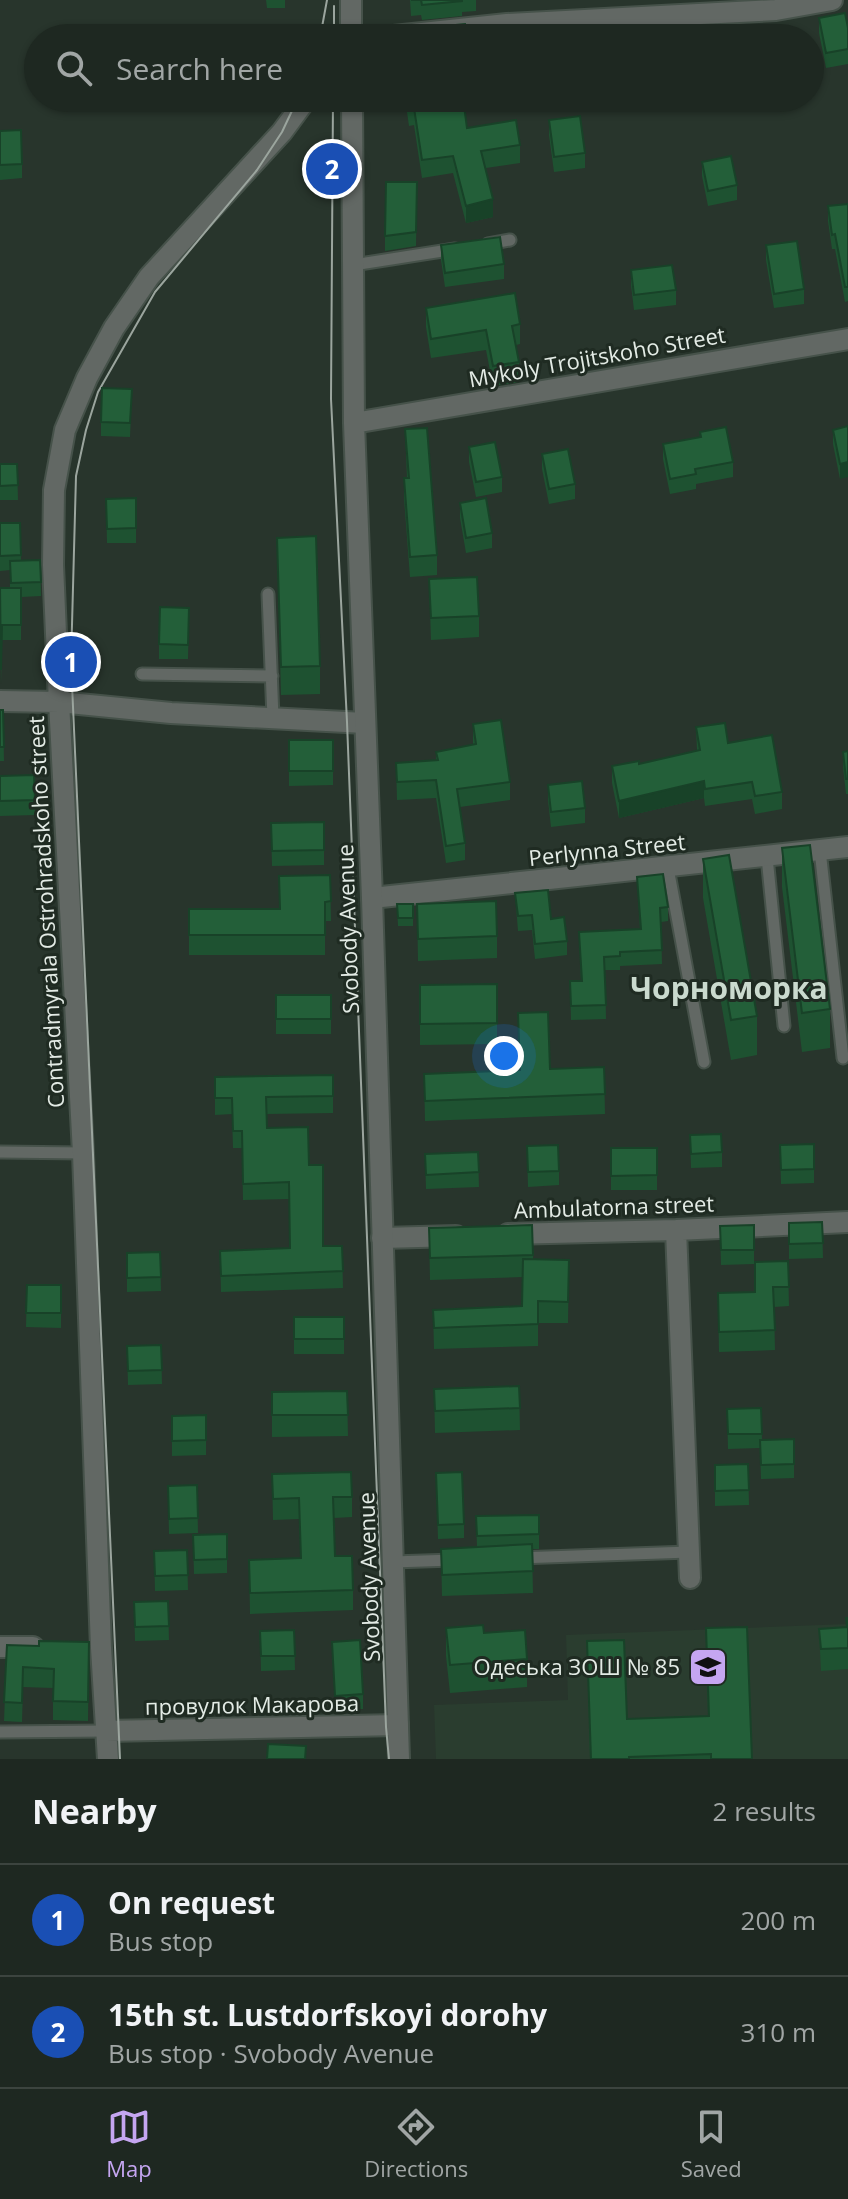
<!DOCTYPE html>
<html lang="en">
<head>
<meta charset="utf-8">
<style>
	:root { --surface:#1e2821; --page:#2b342e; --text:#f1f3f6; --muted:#a1a6a5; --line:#3c443f; --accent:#c5a6f1 }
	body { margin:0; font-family:"Open Sans",sans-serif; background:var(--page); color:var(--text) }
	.you { position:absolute; left:504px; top:1056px; width:28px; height:28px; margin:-20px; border:6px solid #fff; border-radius:50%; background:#1a73e8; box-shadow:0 0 0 12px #1a73e833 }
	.badge { display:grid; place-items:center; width:52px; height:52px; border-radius:50%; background:var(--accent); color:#fff; font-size:26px; font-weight:700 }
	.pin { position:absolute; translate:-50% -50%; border:4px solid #fff; box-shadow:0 2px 8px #0006 }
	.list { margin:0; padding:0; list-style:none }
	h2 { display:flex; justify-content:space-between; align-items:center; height:104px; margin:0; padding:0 32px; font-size:34px }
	h2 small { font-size:26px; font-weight:400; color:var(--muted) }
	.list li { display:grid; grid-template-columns:52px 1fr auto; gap:24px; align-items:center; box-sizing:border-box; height:112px; padding:0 32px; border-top:2px solid var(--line) }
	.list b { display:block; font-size:30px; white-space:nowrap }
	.list p { margin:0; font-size:26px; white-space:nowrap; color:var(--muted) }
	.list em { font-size:26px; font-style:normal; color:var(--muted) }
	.icon { flex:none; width:44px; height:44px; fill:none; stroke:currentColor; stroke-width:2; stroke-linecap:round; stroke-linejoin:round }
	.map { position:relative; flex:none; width:848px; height:1759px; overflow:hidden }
	.search { position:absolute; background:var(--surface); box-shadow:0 2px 6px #0004; left:24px; right:24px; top:24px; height:88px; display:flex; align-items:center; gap:20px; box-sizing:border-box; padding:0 28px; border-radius:44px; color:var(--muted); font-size:30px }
	.sheet { height:328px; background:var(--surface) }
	nav { display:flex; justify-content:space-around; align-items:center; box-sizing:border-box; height:112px; border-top:2px solid var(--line); background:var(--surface); font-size:22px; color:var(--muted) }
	nav a { display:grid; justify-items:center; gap:4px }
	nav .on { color:var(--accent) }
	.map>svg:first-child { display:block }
	.built { fill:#2a3d2f }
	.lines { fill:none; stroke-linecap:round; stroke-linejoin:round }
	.service-casing { stroke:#46524a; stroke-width:15 }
	.minor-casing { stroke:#46524a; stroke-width:24 }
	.tertiary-casing { stroke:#46524a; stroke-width:24 }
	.service { stroke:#626864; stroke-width:11 }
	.minor { stroke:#626864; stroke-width:20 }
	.tertiary { stroke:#626864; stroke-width:20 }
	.tram { stroke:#9ba59e; stroke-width:2 }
	.wall { fill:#1e5231 }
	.shaded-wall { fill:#184228 }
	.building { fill:#235f39; stroke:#184228; stroke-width:2 }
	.labels { text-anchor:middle; stroke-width:6; stroke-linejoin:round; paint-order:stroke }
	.street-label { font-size:22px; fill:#e3ebe5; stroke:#1f2b22 }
	.poi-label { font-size:22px; fill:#e3ebe5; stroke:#1f2b22; text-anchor:end }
	.district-label { font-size:30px; font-weight:bold; fill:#cadace; stroke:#1f2b22 }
</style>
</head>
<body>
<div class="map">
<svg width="848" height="1759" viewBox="0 0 848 1759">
	<rect width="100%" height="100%" fill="#28352c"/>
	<path class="built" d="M848,1624V1759H436L434,1705L568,1700L566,1635Z"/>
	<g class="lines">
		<g class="service-casing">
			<path id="service" d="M488,244L510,240
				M353,265L455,249
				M268,594L273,718
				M142,674L272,676
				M820,850L843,1058
				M767,857L784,1026
				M668,868L704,1062
				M0,1152L83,1153
				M518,1558L689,1552
				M393,1562L453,1560
				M0,1732L106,1731"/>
		</g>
		<g class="minor-casing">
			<path id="minor" d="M375,38L507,24L776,10L832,0
				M0,701L59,702L171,713L365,723
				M372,898L848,847
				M676,1230L690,1578
				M508,1234L676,1230L848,1222
				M382,1238L456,1236
				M0,1647H33
				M106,1731L398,1725
				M108,1759L101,1648L83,1153L59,702L53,565L54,490L65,430L87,378L114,328L149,277L282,132L307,98"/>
		</g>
		<g class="tertiary-casing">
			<path id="tertiary" d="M351,0V38
				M352,98L354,423L372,898L399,1759
				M354,423L848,339"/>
		</g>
		<use href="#service" class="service"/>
		<use href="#minor" class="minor"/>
		<use href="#tertiary" class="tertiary"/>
		<path class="tram" d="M320,38L327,0
			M334,38V6
			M333,98L331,399L347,722L386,1727L389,1759
			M120,1759L71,662L76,476L86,430L98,392L155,292L257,170L282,132L298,98"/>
	</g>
	<path class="wall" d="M266,0H285V8H267Z
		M410,0H476V11L462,12V16L422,20L421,15L411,16Z
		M819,18L848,28V64L826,68L819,33Z
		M405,98H463L467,128L520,145V163L486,168L493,217L466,223L453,173L422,178L414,125L409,126Z
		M549,120L585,153V168L554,172L549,135Z
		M0,131L22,164V178L0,180Z
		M702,162L737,185V200L708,206L702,176Z
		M417,182L416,246L385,251V236Z
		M848,204V301L845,302L835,249H832L828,221V206Z
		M441,245L504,264V279L445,287L441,260Z
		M766,245L804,289V304L774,308L766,260Z
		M631,270L676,290V305L634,310L631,285Z
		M426,308L520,324V344L516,345L519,362V382L493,386L486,350L431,358L426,327Z
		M132,389L130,437L101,436V422Z
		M848,426L840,479L833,444V430Z
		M405,429L437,555V575L410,577L404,498V478H407Z
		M700,432L733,462V477L696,484V489L670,494L663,459V444L700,437Z
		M469,447L502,477V492L476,497L469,462Z
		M542,454L575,484V499L549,504L542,469Z
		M0,464H17L18,500H0Z
		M136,498V543H107L106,499Z
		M460,503L492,533V548L466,553L460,518Z
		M0,523H20L21,561L40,560L41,596L21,597V640H2L1,684L0,588H10V570L0,571Z
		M277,538L320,666V694L281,695Z
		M429,579L479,616V637L431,640Z
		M189,608L188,659H159V644Z
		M0,710H3L4,761H0Z
		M473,724L510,782V800L460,807L465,843V860L446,863L436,798L397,800L396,763L436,760V752L473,745Z
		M696,727L728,743L782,792V809L755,814L752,799L705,806L704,798L619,818L612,783V766L639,764L697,750Z
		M289,740H333V785L289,786Z
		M848,751V794H846L843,767V752Z
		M34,775L35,815L0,816V776Z
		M548,785L585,808V823L551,827L548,800Z
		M324,822V865L272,866L271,823Z
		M782,848L830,1009V1048L802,1052L782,887Z
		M703,859L757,1016V1055L731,1060L703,898Z
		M330,875L331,921H325V955H189V909H280L279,876Z
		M637,877L668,907V921L661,922L662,964L620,966V970H605L606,1019L571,1020L570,981H581L579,932L640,929Z
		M515,893L567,941V955L535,959L532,930L518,931Z
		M397,904H413V926H398Z
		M417,904L497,936V958L418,961Z
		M497,984V1044L420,1045V985Z
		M276,995H331V1034H276Z
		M604,1067L605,1114L425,1121L424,1074Z
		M333,1075V1113L266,1114L267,1128L309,1165L323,1246H342L343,1288L221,1292L220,1251L290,1248L289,1199L243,1200L242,1148H233L232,1114L215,1115V1077Z
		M690,1135L722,1152V1167L691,1168Z
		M814,1144V1183L781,1184L780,1145Z
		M527,1146L559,1171V1185L528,1187Z
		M611,1148H657V1190H611Z
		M478,1152L479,1187L426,1189L425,1154Z
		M822,1222L823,1258L789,1259V1223Z
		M754,1225V1264L721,1265L720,1226Z
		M429,1228L533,1255V1259L569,1260L568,1323H538V1346L434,1349L433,1310L522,1306L523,1277L430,1280Z
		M160,1252L161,1291L127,1292V1253Z
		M788,1261L789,1306L774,1307L775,1350L719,1352L718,1293L755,1292Z
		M27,1285H61V1328L26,1327Z
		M294,1317H344V1354H294Z
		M161,1345L162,1384L128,1385L127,1346Z
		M519,1386L520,1430L435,1433L434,1389Z
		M347,1391L348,1436L272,1437V1392Z
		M761,1408L762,1440L794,1439V1478L761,1479L760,1448L728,1449L727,1409Z
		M206,1415V1455L172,1456V1416Z
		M748,1464L749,1505L715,1506V1465Z
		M436,1473L464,1524V1538L438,1539Z
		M272,1474L352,1497V1517L334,1518L335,1556L353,1590V1610L250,1614L249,1560L301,1558L299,1519L273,1520Z
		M197,1485L198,1533L169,1534L168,1486Z
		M539,1515V1549H532L533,1593L442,1596L441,1549L477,1547L476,1516Z
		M227,1534V1573L194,1574L193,1535Z
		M187,1550L188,1590L155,1591L154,1551Z
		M168,1601L169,1640L135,1641L134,1602Z
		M848,1618V1669L821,1671L819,1629L846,1627Z
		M446,1628L484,1633L527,1659V1687L450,1693L446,1656Z
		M706,1628L752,1759H590L587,1641L627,1719L708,1716Z
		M294,1630L295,1670L261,1671L260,1631Z
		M89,1642L88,1721L53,1720V1688L23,1687L22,1722L4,1721L7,1645L39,1646Z
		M332,1642L363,1694V1709L335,1710Z"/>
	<path class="shaded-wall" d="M493,199V217L466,223V206Z
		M848,462V477L840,479V464Z
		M704,781V798L619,818V801Z"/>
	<path class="building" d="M411,0H462V1L422,5L421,0Z
		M845,13L848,28V49L826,53L819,18Z
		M465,24L467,38H426L425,28Z
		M646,27L648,38H621L619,32Z
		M746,27L748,38H721L720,32Z
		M408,98H463L467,128L516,120L520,145L481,151L493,199L466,206L453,156L422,160L414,108H409Z
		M580,116L585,153L554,157L549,120Z
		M21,130L22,164L0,165V131Z
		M731,156L737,185L708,191L702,162Z
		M386,182H417L416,232L385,236Z
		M848,204V287H845L835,234L832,235L828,206Z
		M500,237L504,264L445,273L441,245Z
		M797,241L804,289L774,294L766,245Z
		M672,265L676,290L634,295L631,270Z
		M515,293L520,324L512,326L519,362L493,366L486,330L431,339L426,308Z
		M102,388L132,389L130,423L101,422Z
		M848,426V462L840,464L833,430Z
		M726,427L733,462L695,469L696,474L670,479L663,444L701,437L700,432Z
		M427,428L437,555L410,557L404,478H409L405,429Z
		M495,442L502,477L476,482L469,447Z
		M568,449L575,484L549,489L542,454Z
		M0,464H17L18,485L0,486Z
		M136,498V528L107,529L106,499Z
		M486,498L492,533L466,538L460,503Z
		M0,523H20L21,555L0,556Z
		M316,536L320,666L281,667L277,538Z
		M40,560L41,582L11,583L10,561Z
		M477,577L479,616L431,618L429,579Z
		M0,588H21V625H2L1,670Z
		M160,607L189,608L188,645L159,644Z
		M0,710H3L4,747H0Z
		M501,720L510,782L457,789L465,843L446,846L436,780L397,782L396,763L438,760L436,752L476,744L473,724Z
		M725,723L728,743L772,735L782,792L755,796L752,782L705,789L704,781L619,801L612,766L639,761V764L700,750L696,727Z
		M289,740H333V771H289Z
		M848,751V779H846L843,752Z
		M34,775L35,800L0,801V776Z
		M582,781L585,808L551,812L548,785Z
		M324,822V850L272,851L271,823Z
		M810,845L830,1009L802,1013L782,848Z
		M729,855L757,1016L731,1020L703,859Z
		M663,874L668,907L660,908L662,950L620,952V956L604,957L606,1005L571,1006L570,981H582L579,932L641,929L637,877Z
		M330,875L331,901L325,902V935H189V909H280L279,876Z
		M548,890L551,919L564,917L567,941L535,944L532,915L518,916L515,893Z
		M496,901L497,936L418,939L417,904Z
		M397,904H413V918H398Z
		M497,984V1023L420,1024V985Z
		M276,995H331V1019H276Z
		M548,1012L550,1069L604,1067L605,1094L425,1101L424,1074L520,1070L518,1013Z
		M333,1075V1096L266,1097L267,1128L308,1127L309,1165H323V1246H342L343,1271L221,1276L220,1251L290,1248L289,1182L243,1184L242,1131H233L232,1098H215V1077Z
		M721,1134L722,1152L691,1154L690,1135Z
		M814,1144V1169L781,1170L780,1145Z
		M558,1145L559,1171L528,1172L527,1146Z
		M611,1148H657V1175L611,1176Z
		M478,1152L479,1172L426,1175L425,1154Z
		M822,1222L823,1243L789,1244V1223Z
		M532,1225L533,1255L430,1258L429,1228Z
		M754,1225V1250H721L720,1226Z
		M160,1252L161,1277L127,1278V1253Z
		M523,1259L569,1260L568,1302L538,1301V1324L434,1328L433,1310L522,1306Z
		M788,1261L789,1287H773L775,1330L719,1332L718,1293L755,1292V1262Z
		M27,1285H61V1313H26Z
		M294,1317H344V1339H294Z
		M161,1345L162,1370L128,1371L127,1346Z
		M519,1386L520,1408L435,1411L434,1389Z
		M347,1391L348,1415H272V1392Z
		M761,1408L762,1434H728L727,1409Z
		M206,1415V1440L172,1441V1416Z
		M794,1439V1464L761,1465L760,1440Z
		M748,1464L749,1490L715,1491V1465Z
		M351,1472L352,1497H333L335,1556H352L353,1590L250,1593L249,1560L301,1558L299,1498L273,1499L272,1474Z
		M462,1472L464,1524L438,1525L436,1473Z
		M197,1485L198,1518L169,1519L168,1486Z
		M539,1515V1534L477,1536L476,1516Z
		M227,1534V1559L194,1560L193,1535Z
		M532,1544L533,1571L442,1575L441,1549Z
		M187,1550L188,1575L155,1576L154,1551Z
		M168,1601L169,1626L135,1627L134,1602Z
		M846,1618H848V1648L821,1649L819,1629L847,1627Z
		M483,1625L484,1633L525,1630L527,1659L450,1665L446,1628Z
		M747,1627L752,1759H711V1754L629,1757V1759H591L587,1641L624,1640L627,1719L709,1716L706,1628Z
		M294,1630L295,1656H261L260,1631Z
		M360,1640L363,1694L335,1696L332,1642Z
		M39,1641L89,1642L88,1702L53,1701L54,1669L23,1667L22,1703L4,1702L7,1645L39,1646Z
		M268,1744L306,1746L305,1759H267Z"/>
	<defs>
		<g id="school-square" transform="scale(2)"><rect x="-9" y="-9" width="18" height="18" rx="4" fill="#c5a6f1" stroke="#1f2b22"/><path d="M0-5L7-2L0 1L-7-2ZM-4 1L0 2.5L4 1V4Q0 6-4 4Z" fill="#111"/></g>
	</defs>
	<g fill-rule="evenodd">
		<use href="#school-square" x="708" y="1667"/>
	</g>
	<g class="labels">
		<g class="street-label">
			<text transform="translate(597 357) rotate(-10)" y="8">Mykoly Trojitskoho Street</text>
			<text transform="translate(607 850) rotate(-6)" y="8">Perlynna Street</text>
			<text transform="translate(46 912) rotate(-93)" y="8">Contradmyrala Ostrohradskoho street</text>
			<text transform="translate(348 929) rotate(-92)" y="8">Svobody Avenue</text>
			<text transform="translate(614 1207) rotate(-2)" y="8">Ambulatorna street</text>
			<text transform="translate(369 1577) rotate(-92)" y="8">Svobody Avenue</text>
			<text transform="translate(252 1705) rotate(-1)" y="8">провулок Макарова</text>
		</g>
		<g class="poi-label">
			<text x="680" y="1675">Одеська ЗОШ № 85</text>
		</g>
		<g class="district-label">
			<text x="729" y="999">Чорноморка</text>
		</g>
	</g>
</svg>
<div class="you"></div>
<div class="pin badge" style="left:71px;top:662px;background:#1a4fb4">1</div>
<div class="pin badge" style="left:332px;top:169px;background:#1a4fb4">2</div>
<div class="search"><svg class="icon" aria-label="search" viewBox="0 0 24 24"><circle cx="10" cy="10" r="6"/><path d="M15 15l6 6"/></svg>Search here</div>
</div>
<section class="sheet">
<h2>Nearby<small>2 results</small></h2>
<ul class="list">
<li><span class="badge" style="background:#1a4fb4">1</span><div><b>On request</b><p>Bus stop</p></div><em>200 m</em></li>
<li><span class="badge" style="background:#1a4fb4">2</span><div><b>15th st. Lustdorfskoyi dorohy</b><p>Bus stop · Svobody Avenue</p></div><em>310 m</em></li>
</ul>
</section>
<nav>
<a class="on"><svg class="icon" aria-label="map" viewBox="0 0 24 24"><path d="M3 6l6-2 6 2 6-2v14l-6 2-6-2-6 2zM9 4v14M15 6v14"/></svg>Map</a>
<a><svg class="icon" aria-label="directions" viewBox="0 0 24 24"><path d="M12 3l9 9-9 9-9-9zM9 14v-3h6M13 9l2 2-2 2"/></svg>Directions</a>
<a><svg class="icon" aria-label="saved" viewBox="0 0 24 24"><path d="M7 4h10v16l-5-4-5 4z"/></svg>Saved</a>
</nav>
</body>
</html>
